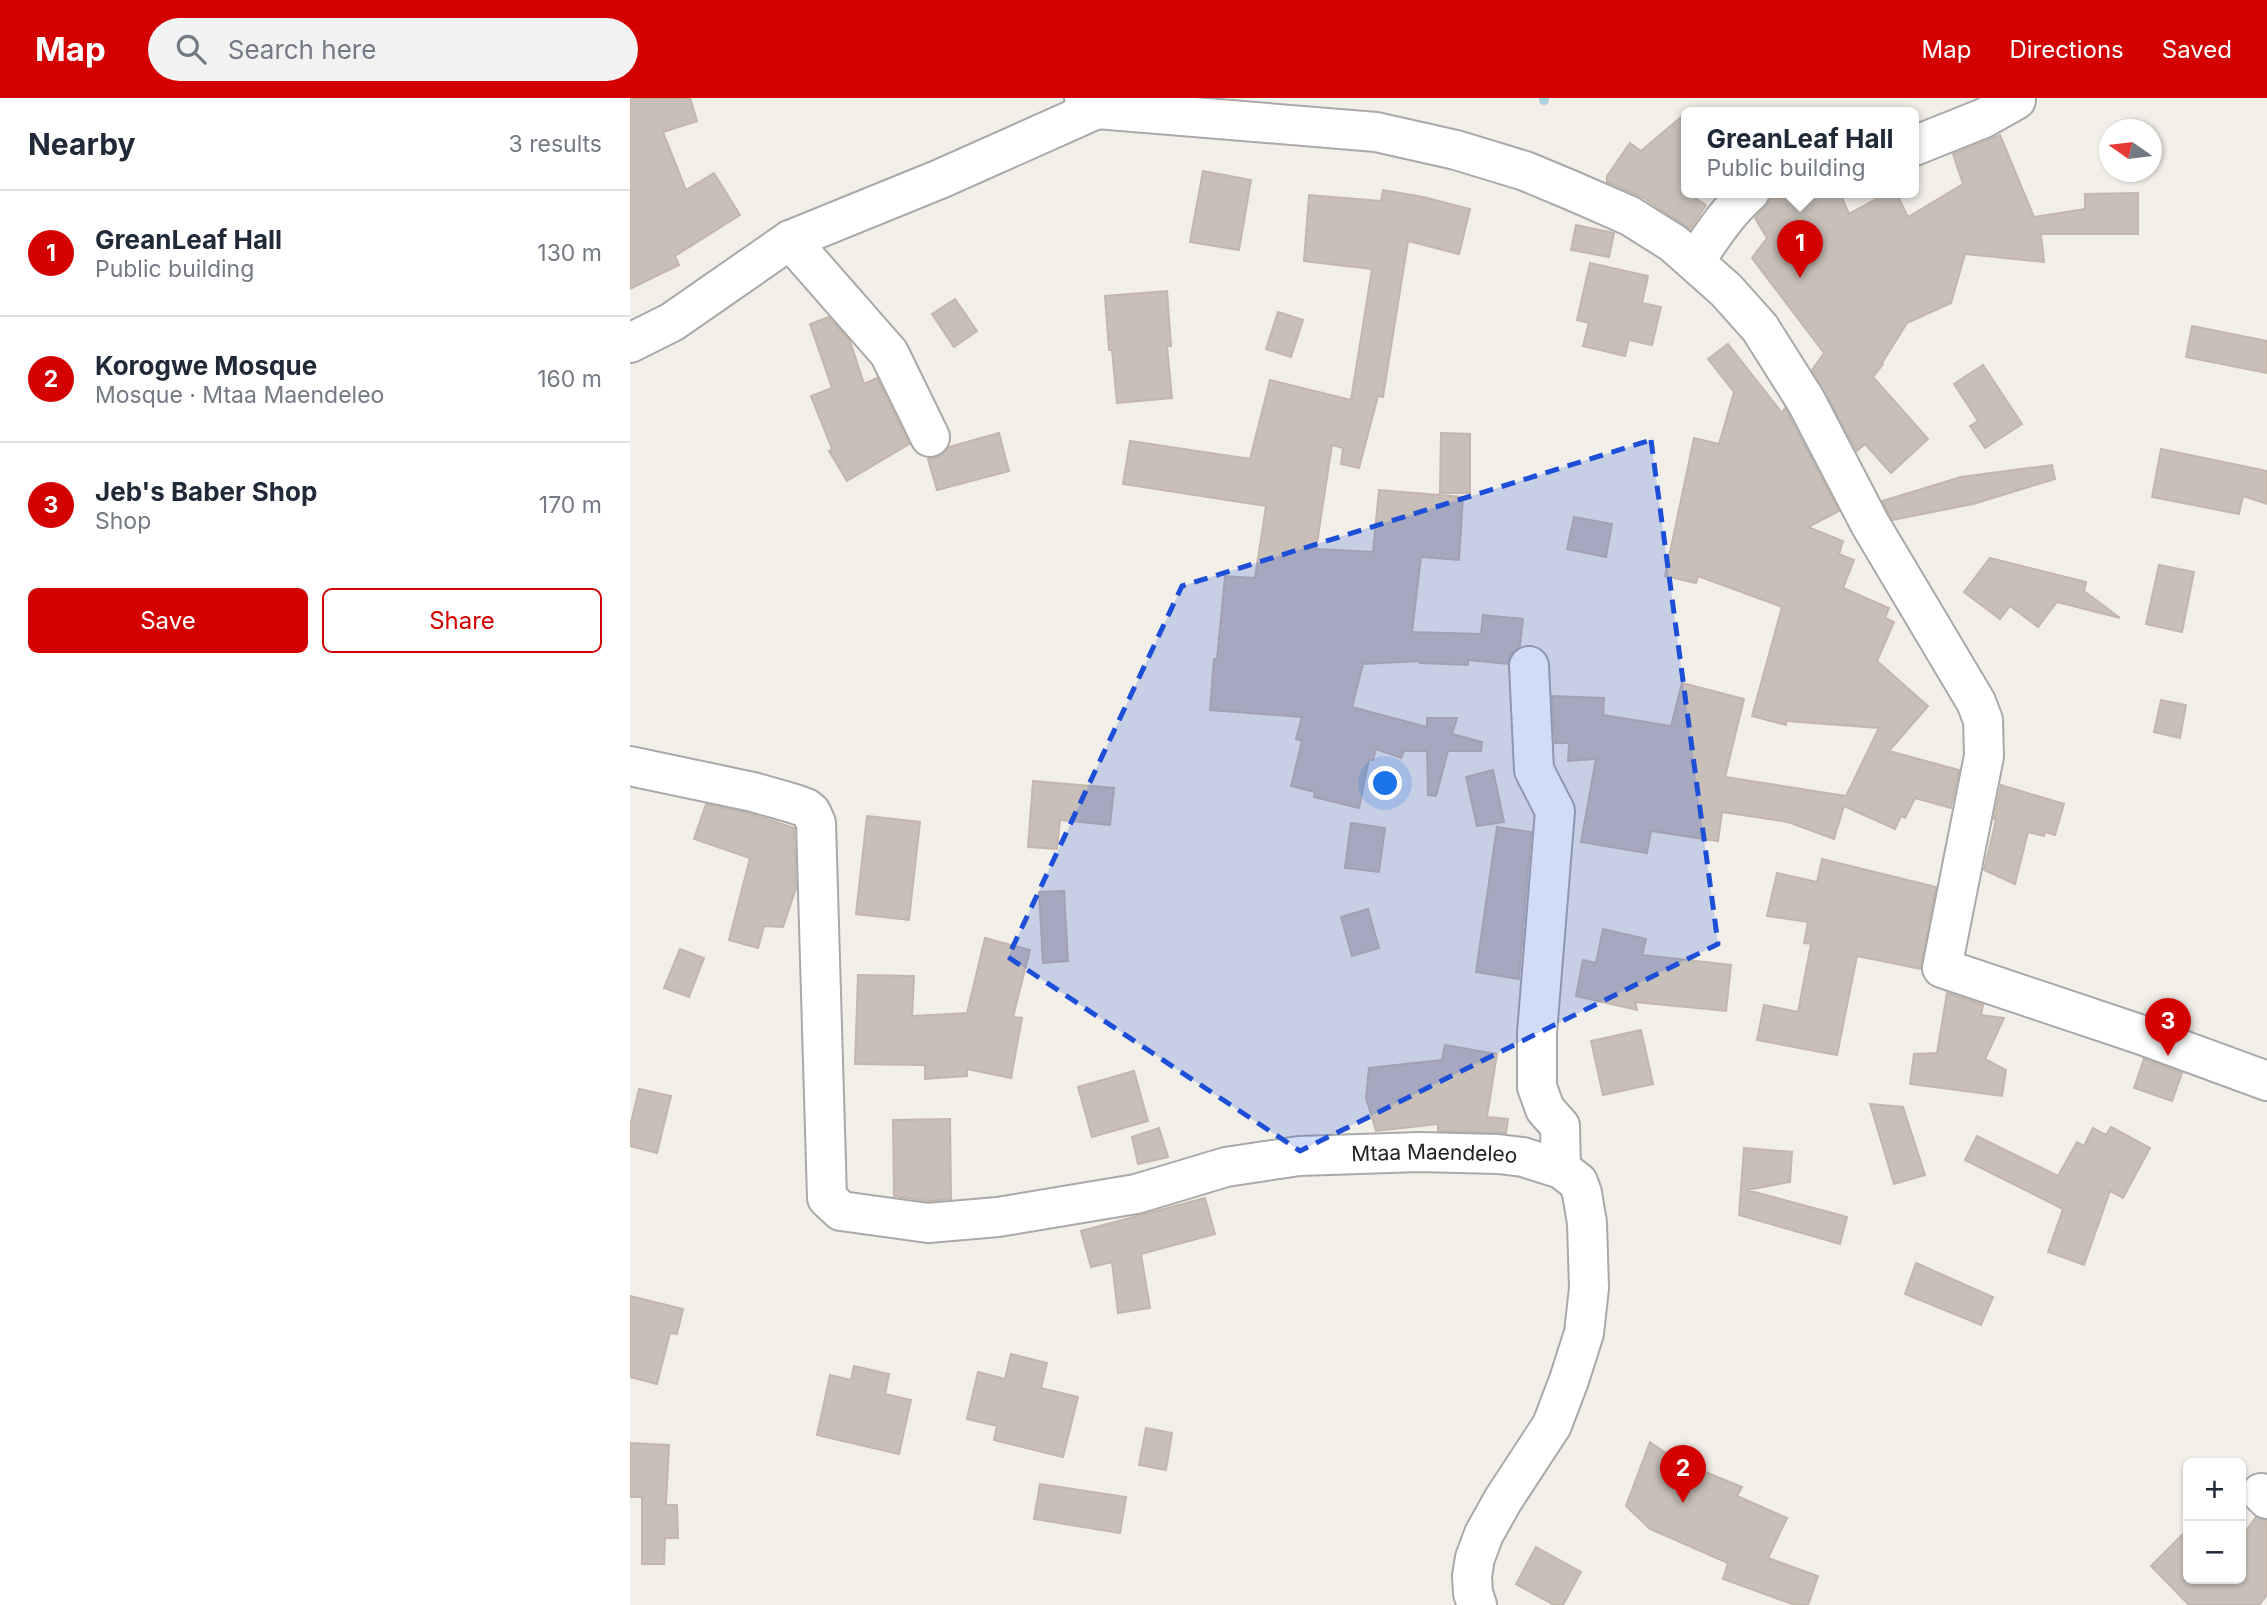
<!DOCTYPE html>
<html lang="en">
<head>
<meta charset="utf-8">
<style>
	:root { --surface:#fff; --page:#f2f2f3; --text:#1f2937; --muted:#747a83; --line:#e0e1e3; --accent:#d40000 }
	body { margin:0; font-family:Inter,sans-serif; background:var(--page); color:var(--text) }
	.controls { position:absolute; right:21px; bottom:21px; display:grid; overflow:hidden; border-radius:10px; box-shadow:0 2px 5px #0004 }
	.controls button { width:63px; height:63px; display:grid; place-items:center; padding:0; border:0; border-bottom:2px solid var(--line); background:var(--surface); color:var(--text); font:35px sans-serif }
	.compass { position:absolute; left:1469px; top:21px; width:63px; height:63px; border-radius:50%; background:var(--surface); box-shadow:0 2px 5px #0004; rotate:284deg }
	.you { position:absolute; left:756px; top:686px; width:24px; height:24px; margin:-18px; border:5px solid #fff; border-radius:50%; background:#1a73e8; box-shadow:0 0 0 10px #1a73e833 }
	.badge { display:grid; place-items:center; width:46px; height:46px; border-radius:50%; background:var(--accent); color:#fff; font-size:23px; font-weight:700 }
	.pin { position:absolute; translate:-50% -58px; filter:drop-shadow(0 2px 4px #0008) }
	.pin::after { content:''; position:absolute; top:37px; width:24px; height:21px; background:inherit; clip-path:polygon(0 0,100% 0,50% 100%) }
	.popup { position:absolute; left:1051px; top:9px; width:238px; height:91px; box-sizing:border-box; display:grid; place-content:center; border-radius:10px; background:var(--surface); filter:drop-shadow(0 2px 5px #0005); font-size:23px; white-space:nowrap; color:var(--muted) }
	.popup b { font-size:26px; color:var(--text) }
	.popup::after { content:''; position:absolute; left:50%; top:100%; margin-left:-14px; border:14px solid transparent; border-top-color:var(--surface) }
	.list { margin:0; padding:0; list-style:none }
	h2 { display:flex; justify-content:space-between; align-items:center; height:91px; margin:0; padding:0 28px; font-size:30px }
	h2 small { font-size:23px; font-weight:400; color:var(--muted) }
	.list li { display:grid; grid-template-columns:46px 1fr auto; gap:21px; align-items:center; box-sizing:border-box; height:126px; padding:0 28px; border-top:2px solid var(--line) }
	.list b { display:block; font-size:26px; white-space:nowrap }
	.list p { margin:0; font-size:23px; white-space:nowrap; color:var(--muted) }
	.list em { font-size:23px; font-style:normal; color:var(--muted) }
	.actions { display:flex; gap:14px; padding:21px 28px }
	.actions a { flex:1; padding:16px 0; border:2px solid var(--accent); border-radius:10px; text-align:center; font-size:24px; color:var(--accent) }
	.actions .main { background:var(--accent); color:#fff }
	.icon { flex:none; width:38px; height:38px; fill:none; stroke:currentColor; stroke-width:2; stroke-linecap:round; stroke-linejoin:round }
	.map { position:relative; flex:none; width:1637px; height:1507px; overflow:hidden }
	header { display:flex; align-items:center; gap:42px; box-sizing:border-box; height:98px; padding:0 35px; background:var(--accent); color:#fff }
	header strong { font-size:33px }
	nav { display:flex; gap:38px; margin-inline-start:auto; font-size:24px }
	.search { width:490px; height:63px; background:var(--page); display:flex; align-items:center; gap:18px; box-sizing:border-box; padding:0 24px; border-radius:38px; color:var(--muted); font-size:26px }
	main { display:flex }
	aside { flex:1; background:var(--surface) }
	.map>svg:first-child { display:block }
	.lines { fill:none; stroke-linecap:round; stroke-linejoin:round }
	.stream { stroke:#aad3df; stroke-width:10 }
	.building { fill:#c7bfb8; stroke:#c4b6ab; stroke-width:2 }
	.minor-casing { stroke:#a9a9a9; stroke-width:42 }
	.minor { stroke:#fff; stroke-width:38 }
	.marked { fill:#1d4ed8; fill-opacity:0.2; stroke:#1d4ed8; stroke-width:5; stroke-dasharray:14 9; stroke-linejoin:round }
	.labels { text-anchor:middle; stroke-width:5; stroke-linejoin:round; paint-order:stroke }
	.street-label { font-size:21px; fill:#222; stroke:#fff }
</style>
</head>
<body>
<header>
<strong>Map</strong>
<div class="search"><svg class="icon" aria-label="search" viewBox="0 0 24 24"><circle cx="10" cy="10" r="6"/><path d="M15 15l6 6"/></svg>Search here</div>
<nav><a>Map</a><a>Directions</a><a>Saved</a></nav>
</header>
<main>
<aside>
<h2>Nearby<small>3 results</small></h2>
<ul class="list">
<li><span class="badge">1</span><div><b>GreanLeaf Hall</b><p>Public building</p></div><em>130 m</em></li>
<li><span class="badge">2</span><div><b>Korogwe Mosque</b><p>Mosque · Mtaa Maendeleo</p></div><em>160 m</em></li>
<li><span class="badge">3</span><div><b>Jeb's Baber Shop</b><p>Shop</p></div><em>170 m</em></li>
</ul>
<div class="actions"><a class="main">Save</a><a>Share</a></div>
</aside>
<div class="map">
<svg width="1637" height="1507" viewBox="0 0 1637 1507">
	<rect width="100%" height="100%" fill="#f2efe9"/>
	<g class="lines">
		<path class="stream" d="M914,2V0"/>
	</g>
	<path class="building" d="M0,0H60L67,23L33,34L56,92L84,75L110,117L45,158L49,167L0,191Z
		M1056,15V94L1076,107L1060,131L1012,99L977,84V78L1000,45L1011,53Z
		M1370,37L1404,119L1455,111V96L1508,95V136H1411L1414,164L1335,156L1321,205L1277,225L1252,265L1253,266L1243,279L1298,341L1261,375L1235,346L1227,353L1182,272L1194,255L1122,160L1137,140L1125,120L1141,101L1211,97L1219,116L1259,94H1266L1278,119L1333,86L1323,56Z
		M573,73L621,82L609,152L560,144Z
		M753,92L793,99L840,111L829,156L778,143L753,299L748,298L729,370L711,366L713,350L702,347L686,451L743,454L749,392L833,399L829,462L791,459L782,534L851,536L853,517L893,521L890,548L880,557L878,566L838,562V567L790,565V563L733,566L722,609L797,629V620H827L822,636L852,644L851,653H818L806,698L798,697L797,653H774L771,660L746,651L743,662L739,661L729,710L684,699L685,694L661,688L672,643L666,641L672,619L580,612L584,561H587L595,478L625,480L636,408L493,386L500,343L620,361L640,282L721,302L742,171L674,163L679,97L751,103Z
		M946,127L984,135L979,159L941,152Z
		M960,165L1018,178L1012,205L1031,209L1022,247L999,242L995,258L953,248L959,225L947,222Z
		M537,193L541,248H537L542,300L487,305L482,252H479L475,198Z
		M325,201L347,233L324,249L302,216Z
		M648,214L673,222L661,259L636,251Z
		M199,219L220,243L234,286L247,280L279,346L217,383L199,353L202,351L181,298L202,290L180,226Z
		M1562,228L1637,243V275L1556,259Z
		M1098,246L1152,315L1155,310L1209,413L1178,429L1213,443L1209,456L1224,462L1213,490L1259,510L1255,520L1264,524L1247,563L1298,608L1259,653L1329,672L1321,710L1285,700L1275,720L1271,718L1265,731L1214,708L1204,741L1158,724L1092,714L1088,743L1021,733L1017,755L951,744L966,661L938,663L939,645H925L922,598L974,600L973,617L1041,628L1052,585L1114,601L1095,679L1216,698L1249,630L1156,623V627L1122,618L1152,509L1068,478L1066,485L1035,478L1064,340L1089,346L1104,294L1078,261Z
		M1353,267L1392,326L1355,350L1340,328L1348,323L1324,286Z
		M369,335L379,373L307,392L298,361L310,358L319,349Z
		M811,335L840,336V395H810Z
		M1531,351L1637,373V406L1613,398L1609,416L1522,399Z
		M1422,367L1425,381L1343,406L1263,422L1252,403L1331,379Z
		M944,419L982,426L976,459L937,451Z
		M1360,460L1456,484L1454,493L1490,520L1427,504L1408,529L1380,508L1370,521L1334,494Z
		M1529,467L1564,474L1552,534L1516,526Z
		M1531,602L1556,607L1550,640L1524,634Z
		M863,672L874,724L847,728L836,679Z
		M403,683L484,690L480,727L430,722L427,751L398,749Z
		M1371,687L1434,706L1425,737L1415,734L1414,738L1398,734L1385,786L1354,772L1366,722L1364,721Z
		M76,706L118,715L164,730L166,790L153,829L134,828L128,850L99,842L120,760L64,741Z
		M237,718L290,724L279,822L226,816Z
		M721,725L755,730L749,774L715,770Z
		M867,729L901,734L889,881L846,874Z
		M1192,761L1306,789L1291,871L1227,858L1207,957L1127,942L1134,907L1168,914L1181,846L1174,845L1178,824L1137,818L1147,775L1187,784Z
		M434,793L438,863L413,865L409,794Z
		M738,811L749,850L722,858L711,819Z
		M973,831L1016,841L1012,857L1101,867L1096,913L1005,904L1007,912L946,898L953,862L966,865Z
		M355,840L400,852L383,919L392,920L381,980L337,971V978L295,981V967L225,966L228,877L284,878L282,918L337,915Z
		M50,851L74,860L59,899L34,890Z
		M1317,895L1353,907L1351,917L1374,920L1355,961L1376,972L1372,998L1280,986L1284,956L1307,955Z
		M1011,932L1023,986L973,997L961,943Z
		M815,947L867,956L857,1019L878,1021L876,1035L808,1033V1026L746,1033L736,1000L739,970L812,962Z
		M1514,961L1552,975L1542,1003L1504,990Z
		M504,973L518,1023L462,1039L448,989Z
		M9,991L41,998L27,1055L0,1048V1029Z
		M1240,1006L1273,1009L1295,1077L1264,1086Z
		M320,1021L321,1101L299,1103L264,1098L263,1022Z
		M1481,1029L1520,1050L1493,1100L1480,1093L1454,1167L1418,1154L1433,1111L1335,1062L1347,1038L1428,1078L1447,1044L1454,1048L1463,1030L1476,1037Z
		M529,1030L538,1059L508,1066L502,1039Z
		M1114,1050L1162,1054L1160,1084L1117,1092L1217,1119L1210,1146L1109,1117Z
		M575,1100L585,1136L511,1156L520,1210L488,1215L482,1164L461,1169L451,1133Z
		M1286,1165L1363,1199L1351,1227L1275,1196Z
		M0,1198L53,1211L47,1236L40,1235L27,1286L0,1279Z
		M381,1256L417,1265L411,1290L448,1299L433,1359L364,1342L367,1328L337,1321L348,1274L375,1281Z
		M224,1268L259,1276L255,1296L281,1302L269,1356L187,1337L200,1277L221,1282Z
		M516,1330L542,1335L536,1372L509,1367Z
		M1020,1344L1046,1362L1112,1389L1107,1398L1157,1420L1138,1460L1188,1478L1178,1507H1165L1093,1481L1098,1465L1020,1431L996,1408Z
		M0,1345L39,1347L36,1407H47L48,1440H35L34,1466H12V1399H0Z
		M410,1386L496,1399L490,1435L404,1421Z
		M1626,1419L1637,1422V1497L1629,1507H1559L1521,1468L1558,1431V1481H1611V1440Z
		M906,1449L951,1474L933,1507H924L886,1486Z"/>
	<g class="lines">
		<g class="minor-casing">
			<g id="minor">
				<path d="M454,0L467,11L746,34L826,52L895,73L943,93L1000,118L1043,145L1096,192L1130,230L1176,303L1240,426L1346,604L1353,622L1354,658L1312,870L1509,936L1637,983"/>
				<path d="M1284,48L1354,20L1386,2"/>
				<path d="M160,142L259,255L300,339"/>
				<path d="M1065,163C1082,138 1097,114 1120,94"/>
				<path d="M0,245L42,224L160,142L310,81L467,11"/>
				<path d="M899,568L904,672L925,713L907,935V989L915,1011L930,1028L931,1071"/>
				<path id="s1" d="M0,668L123,694L165,706L176,710L181,714L186,725L197,1100L211,1113L298,1125L368,1119L506,1096L596,1069L669,1058L790,1054L868,1056L893,1059L931,1071L948,1084L952,1095L957,1125L959,1190L954,1235L939,1282L922,1327L873,1402L854,1436L845,1460L842,1478L843,1495L847,1507"/>
				<path d="M1631,1395L1637,1401"/>
			</g>
		</g>
		<use href="#minor" class="minor"/>
	</g>
	<path class="marked" d="M1021,342L1088,846L670,1053L378,859L552,488Z"/>
	<g class="labels">
		<g class="street-label">
			<text dy="7" stroke="none"><textPath href="#s1" startOffset="1195">Mtaa Maendeleo</textPath></text>
		</g>
	</g>
</svg>
<div class="controls">
<button>+</button>
<button>−</button>
</div>
<svg class="compass" viewBox="-18 -18 36 36"><path d="M0-13l5 13h-10z" fill="#e53935"/><path d="M0 13l5-13h-10z" fill="#747a83"/></svg>
<div class="you"></div>
<div class="pin badge" style="left:1170px;top:180px">1</div>
<div class="popup"><b>GreanLeaf Hall</b>Public building</div>
<div class="pin badge" style="left:1053px;top:1405px">2</div>
<div class="pin badge" style="left:1538px;top:958px">3</div>
</div>
</main>
</body>
</html>
